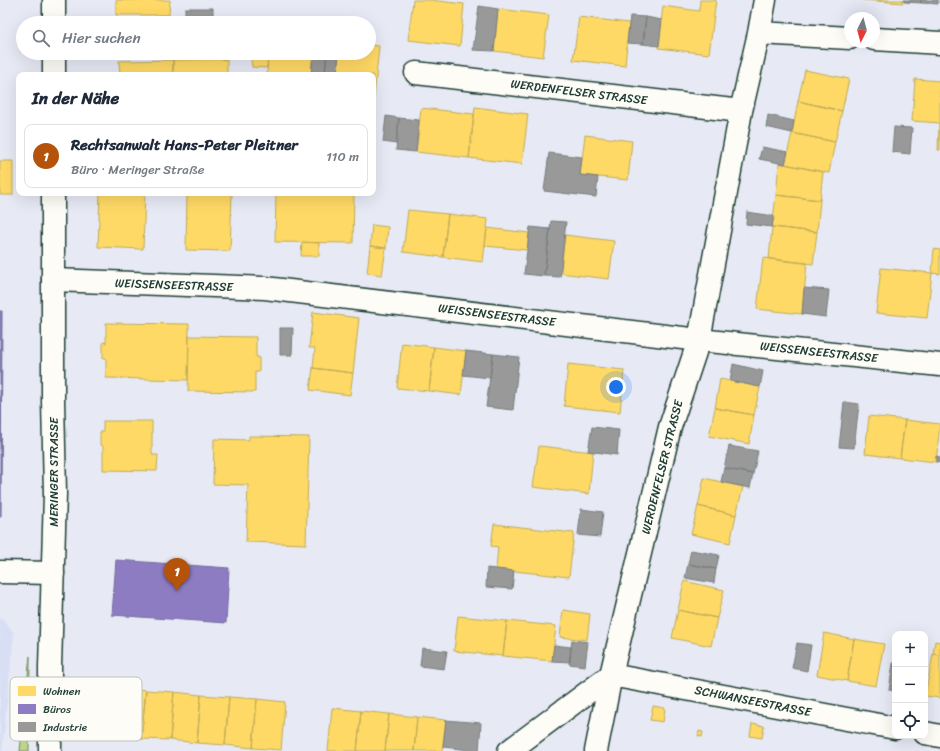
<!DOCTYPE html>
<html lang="de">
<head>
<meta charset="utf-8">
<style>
	:root { --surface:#fff; --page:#f2f2f3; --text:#1f2937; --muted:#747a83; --line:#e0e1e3; --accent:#b45309 }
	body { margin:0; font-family:Sriracha,sans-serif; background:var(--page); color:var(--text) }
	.controls { position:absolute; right:12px; bottom:12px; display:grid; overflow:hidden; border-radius:8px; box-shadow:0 4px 16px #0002 }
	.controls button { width:36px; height:36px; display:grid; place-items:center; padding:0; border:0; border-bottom:1px solid var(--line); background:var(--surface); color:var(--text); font:20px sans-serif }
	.compass { position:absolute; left:844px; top:12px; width:36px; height:36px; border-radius:50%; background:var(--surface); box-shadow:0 4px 16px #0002; rotate:186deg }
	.you { position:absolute; left:616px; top:387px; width:14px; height:14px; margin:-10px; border:3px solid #fff; border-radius:50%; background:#1a73e8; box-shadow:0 0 0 6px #1a73e833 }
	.badge { display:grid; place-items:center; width:26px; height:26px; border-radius:50%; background:var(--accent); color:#fff; font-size:13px; font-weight:700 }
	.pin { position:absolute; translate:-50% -33px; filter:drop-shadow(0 1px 2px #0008) }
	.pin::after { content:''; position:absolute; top:21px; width:14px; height:12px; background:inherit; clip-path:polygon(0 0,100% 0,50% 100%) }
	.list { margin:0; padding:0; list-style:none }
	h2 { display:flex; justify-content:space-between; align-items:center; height:52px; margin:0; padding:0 16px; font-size:17px }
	h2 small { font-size:13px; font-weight:400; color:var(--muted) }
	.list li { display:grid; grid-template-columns:26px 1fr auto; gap:12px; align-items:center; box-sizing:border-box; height:64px; margin:0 8px 8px; padding:0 8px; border:1px solid var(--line); border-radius:8px }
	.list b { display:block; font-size:15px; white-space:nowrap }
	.list p { margin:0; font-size:13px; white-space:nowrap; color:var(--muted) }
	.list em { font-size:13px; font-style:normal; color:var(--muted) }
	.icon { flex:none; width:22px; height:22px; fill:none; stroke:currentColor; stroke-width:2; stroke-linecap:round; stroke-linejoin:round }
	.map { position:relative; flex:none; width:940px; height:751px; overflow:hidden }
	.search { position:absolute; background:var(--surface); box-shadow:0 4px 16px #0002; left:16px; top:16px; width:360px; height:44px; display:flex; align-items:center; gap:10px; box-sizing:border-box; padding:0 14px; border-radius:22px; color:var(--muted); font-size:15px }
	.panel { position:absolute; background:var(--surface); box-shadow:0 4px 16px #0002; left:16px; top:72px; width:360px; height:124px; border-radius:8px }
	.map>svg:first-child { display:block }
	.built { fill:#d8def4 }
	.green { fill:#c0d489; stroke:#70885e }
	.homes { fill:#ffd966; stroke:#bcaa57 }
	.offices { fill:#8e7cc3; stroke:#6d6998 }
	.industry { fill:#999; stroke:#747d7b }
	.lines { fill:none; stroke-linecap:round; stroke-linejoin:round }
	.minor-casing { stroke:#1f3d34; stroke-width:25 }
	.major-casing { stroke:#1f3d34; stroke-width:25 }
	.minor { stroke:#fdfcf7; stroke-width:22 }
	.major { stroke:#fdfcf7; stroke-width:22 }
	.labels { text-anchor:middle; stroke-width:4; stroke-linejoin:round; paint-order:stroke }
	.street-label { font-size:12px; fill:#1f3d34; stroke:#fdfcf7 }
	.key { fill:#fdfcf7; stroke:#bac3bc; stroke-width:1 }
	.key-label { font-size:11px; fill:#1f3d34 }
</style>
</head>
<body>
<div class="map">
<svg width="940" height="751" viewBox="0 0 940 751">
	<rect width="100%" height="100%" fill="#e7eaf5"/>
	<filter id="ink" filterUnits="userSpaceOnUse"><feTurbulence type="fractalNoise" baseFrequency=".025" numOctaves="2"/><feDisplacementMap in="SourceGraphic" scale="8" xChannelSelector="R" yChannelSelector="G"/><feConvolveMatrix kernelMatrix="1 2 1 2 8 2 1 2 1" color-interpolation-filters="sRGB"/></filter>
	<g filter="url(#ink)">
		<path class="built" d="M0,617L14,633L2,751H0Z"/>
		<path class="green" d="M30,656L29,751H20Z"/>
		<path class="homes" d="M116,0H170L169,15H116Z
			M413,0H430L464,4L460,46L408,40Z
			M700,0H716L709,54L658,48L663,6L699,11Z
			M863,0H903V3Z
			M498,9L549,15L543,57L494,51Z
			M579,17L629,23L625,66L573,60Z
			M369,45L379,46L374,98H373V75H337L339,53H369Z
			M197,53H226L227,59H198Z
			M250,53H268L267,68L252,67Z
			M268,53H313L311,75H267Z
			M227,59V75H173V60Z
			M173,60V75H120L119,61Z
			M805,70L849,79L842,111L798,101Z
			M915,79L940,81V123L912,121Z
			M798,101L842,111L835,142L792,133Z
			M475,107L528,114L522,164L469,158Z
			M421,108L474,114L469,158L416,152Z
			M939,123H940V150H938Z
			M792,133L835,142L829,173L785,164Z
			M585,135L632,141L628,180L580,175Z
			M0,161H13V195H0Z
			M779,163L823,172L820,200L776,195Z
			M100,193H145L143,249L98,247Z
			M187,193H232L230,251L186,250Z
			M276,193H354L353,243L275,242Z
			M776,195L820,200L817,232L772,227Z
			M408,210L448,214L443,257L403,252Z
			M448,214L488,219L483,262L443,257Z
			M372,225L388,227L386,248L370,246Z
			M772,227L817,232L813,264L769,259Z
			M487,228L529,233L527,250L485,246Z
			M565,235L614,241L609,279L560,273Z
			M302,242L319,243V256H301Z
			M370,246L386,248L382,275L367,273Z
			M934,249L940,250V274L932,273Z
			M763,258L807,263L802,314L757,309Z
			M881,268L932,273L927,318L876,313Z
			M313,312L359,318L353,373L313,368L315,348H309Z
			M106,323L189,324L188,380L106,378V358H103V342L106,343Z
			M189,336L256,337V357H259V372H255V392L188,391Z
			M402,343L434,347L429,391L397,388Z
			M434,347L466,351L461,395L429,391Z
			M568,364L624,370L620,412L564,406Z
			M313,368L353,373L350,395L310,390Z
			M720,379L760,387L754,415L715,408Z
			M715,408L754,415L749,444L709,436Z
			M869,416L905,420L900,458L865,454Z
			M905,420L940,424L936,462L900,458Z
			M103,421H152V455H158L157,471L103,470V446L100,445V432H103Z
			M249,436L309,437L306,544L246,542L248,485L213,484L214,439L249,440Z
			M539,446L593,452L589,494L533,487Z
			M704,478L743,487L736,515L698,506Z
			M698,506L736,515L730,543L691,534Z
			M494,524L574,533L569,577L496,569L498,547L491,546Z
			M684,581L724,590L717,618L678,610Z
			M563,610L590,614L587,640L560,637Z
			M678,610L717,618L711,646L672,638Z
			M458,616L507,621L503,656L454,651Z
			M507,621L556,626L552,661L503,656Z
			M824,633L854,639L847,681L817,675Z
			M854,639L884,644L876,686L847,681Z
			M935,641L940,642V655L933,654Z
			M933,654L940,655V698L925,696Z
			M118,687L146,690L141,739L114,736Z
			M146,690L174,692L170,740L141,739Z
			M174,692L201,695L197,743L170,740Z
			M201,695L229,697L225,745L197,743Z
			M229,697L257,699L253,748L225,745Z
			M257,699L285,702L281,750L253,748Z
			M653,706L665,708L663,722L650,720Z
			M332,708L361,711L357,751H328Z
			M361,711L389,714L385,751H357Z
			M389,714L417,717L414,751H385Z
			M417,717L446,720L442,751H414Z
			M752,724L764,726L762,738L750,736Z
			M699,731L703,732L702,737L698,736Z"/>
		<path class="offices" d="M0,311H2L1,517H0Z
			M116,560L229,568L226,623L112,615Z"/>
		<path class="industry" d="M904,0H921V3L904,2Z
			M921,0H938V4L921,3Z
			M479,6L498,9L494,51L473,50Z
			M185,8H213V23H185Z
			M630,16L646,17L643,44L627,43Z
			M646,17L662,20L659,46L643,44Z
			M327,53H339L337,75H325Z
			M313,55L326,56L325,75H311Z
			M768,115L794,121L792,133L766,127Z
			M386,116L399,118L396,144L383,142Z
			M399,118L419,120L416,152L396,150Z
			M894,127L912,128L910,154L892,152Z
			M762,147L788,152L785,164L759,159Z
			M549,153L582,157L580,175L598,177L596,197L544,191Z
			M747,212L774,216L772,227L746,224Z
			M551,221L566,222L560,277L544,276Z
			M530,227L550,229L544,276L524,274Z
			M804,288L829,290L826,317L802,314Z
			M280,328H293L292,355H280Z
			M466,351L493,354L490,378L463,375Z
			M493,354L519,357L513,410L486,407Z
			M733,364L763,371L760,387L730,381Z
			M844,402L859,404L854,448L839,447Z
			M592,427L619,430L617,455L588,451Z
			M729,446L758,451L753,474L724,468Z
			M936,456L940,457V463L936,462Z
			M724,468L753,474L750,488L721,482Z
			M581,509L603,512L600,537L578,535Z
			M691,550L719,555L716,569L688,564Z
			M688,564L716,569L714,583L685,578Z
			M487,568L514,571L512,589L486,587Z
			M572,640L588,642L585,666L569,664Z
			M797,643L811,645L807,671L792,668Z
			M554,645L571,647L570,662L552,661Z
			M422,648L447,651L444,669L420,666Z
			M893,663H895V691L889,690Z
			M446,720L481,723L479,751L443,747Z"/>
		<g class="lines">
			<g class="minor-casing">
				<path id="minor" d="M759,33L850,38
					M874,39L940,43
					M416,73L741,111
					M53,280L265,288L699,340L940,365
					M0,572L53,573
					M611,675L895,728
					M925,733L940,736
					M509,751L611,675
					M596,751L611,675L670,427L699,340L741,111L759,33L765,0"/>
			</g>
			<g class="major-casing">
				<path id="major" d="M54,0V23
					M54,53V75
					M50,751V667L55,494L53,400V193"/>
			</g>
			<use href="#minor" class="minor"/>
			<use href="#major" class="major"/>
		</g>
	</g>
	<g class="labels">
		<g class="street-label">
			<text transform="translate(579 92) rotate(7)" y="4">WERDENFELSER STRASSE</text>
			<text transform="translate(174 285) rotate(2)" y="4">WEISSENSEESTRASSE</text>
			<text transform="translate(497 315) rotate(7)" y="4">WEISSENSEESTRASSE</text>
			<text transform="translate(819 352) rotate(6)" y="4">WEISSENSEESTRASSE</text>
			<text transform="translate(662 467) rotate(-76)" y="4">WERDENFELSER STRASSE</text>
			<text transform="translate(54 472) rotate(-90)" y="4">MERINGER STRASSE</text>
			<text transform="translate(753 701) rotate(11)" y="4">SCHWANSEESTRASSE</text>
		</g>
	</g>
	<rect x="10" y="677" width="132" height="64" rx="6" class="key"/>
	<rect x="18" y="686" width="18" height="10" fill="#ffd966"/>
	<rect x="18" y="704" width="18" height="10" fill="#8e7cc3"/>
	<rect x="18" y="722" width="18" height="10" fill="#999"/>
	<g class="key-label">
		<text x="43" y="695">Wohnen</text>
		<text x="43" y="713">Büros</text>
		<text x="43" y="731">Industrie</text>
	</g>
</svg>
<div class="controls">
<button>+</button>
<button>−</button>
<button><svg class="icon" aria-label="locate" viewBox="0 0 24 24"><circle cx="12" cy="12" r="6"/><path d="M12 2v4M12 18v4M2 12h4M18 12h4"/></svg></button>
</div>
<svg class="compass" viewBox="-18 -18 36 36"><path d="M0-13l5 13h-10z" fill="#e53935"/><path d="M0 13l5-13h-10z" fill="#747a83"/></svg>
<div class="you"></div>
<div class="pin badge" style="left:177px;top:591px">1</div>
<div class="search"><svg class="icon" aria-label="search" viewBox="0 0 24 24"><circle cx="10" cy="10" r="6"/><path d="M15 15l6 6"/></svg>Hier suchen</div>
<section class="panel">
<h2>In der Nähe<small></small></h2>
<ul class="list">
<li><span class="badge">1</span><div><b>Rechtsanwalt Hans-Peter Pleitner</b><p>Büro · Meringer Straße</p></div><em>110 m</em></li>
</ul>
</section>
</div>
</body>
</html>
